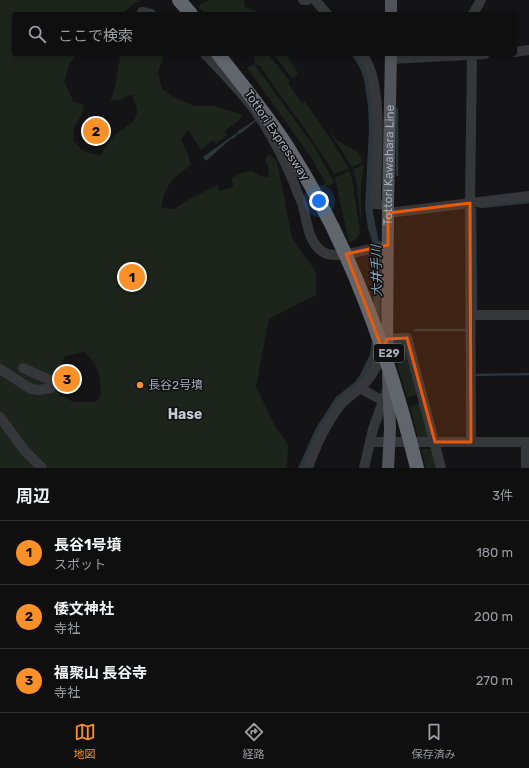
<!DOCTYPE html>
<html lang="ja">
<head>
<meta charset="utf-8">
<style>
	:root { --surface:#0f0f10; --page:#1d1d1e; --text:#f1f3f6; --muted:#9b9c9f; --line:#2f2f30; --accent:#fa9128 }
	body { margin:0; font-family:Rubik,"Noto Sans JP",sans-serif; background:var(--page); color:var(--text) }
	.you { position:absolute; left:319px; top:201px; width:14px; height:14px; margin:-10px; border:3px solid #fff; border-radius:50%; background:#1a73e8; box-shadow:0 0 0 6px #1a73e833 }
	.badge { display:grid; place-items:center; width:26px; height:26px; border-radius:50%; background:var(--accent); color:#111; font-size:13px; font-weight:700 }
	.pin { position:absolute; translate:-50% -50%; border:2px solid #fff; box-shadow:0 1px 4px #0006 }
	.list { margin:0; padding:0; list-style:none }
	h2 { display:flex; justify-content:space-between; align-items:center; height:52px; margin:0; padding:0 16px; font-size:17px }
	h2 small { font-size:13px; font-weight:400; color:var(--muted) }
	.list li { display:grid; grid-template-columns:26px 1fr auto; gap:12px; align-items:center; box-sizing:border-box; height:64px; padding:0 16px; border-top:1px solid var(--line) }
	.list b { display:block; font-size:15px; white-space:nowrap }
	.list p { margin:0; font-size:13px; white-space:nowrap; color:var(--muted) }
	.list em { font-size:13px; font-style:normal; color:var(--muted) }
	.icon { flex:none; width:22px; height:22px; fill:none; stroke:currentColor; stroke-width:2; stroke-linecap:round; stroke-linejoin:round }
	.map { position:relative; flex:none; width:529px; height:468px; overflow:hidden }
	.search { position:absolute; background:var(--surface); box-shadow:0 2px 6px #0003; left:12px; right:12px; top:12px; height:44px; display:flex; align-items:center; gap:10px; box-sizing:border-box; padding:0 14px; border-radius:4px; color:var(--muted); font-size:15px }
	.sheet { height:244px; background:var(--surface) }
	nav { display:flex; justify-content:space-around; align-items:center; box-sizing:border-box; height:56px; border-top:1px solid var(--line); background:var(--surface); font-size:11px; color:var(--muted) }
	nav a { display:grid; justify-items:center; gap:2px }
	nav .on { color:var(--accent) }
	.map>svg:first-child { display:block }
	.green { fill:#1c241c; fill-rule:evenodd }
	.water { fill:#2a363a }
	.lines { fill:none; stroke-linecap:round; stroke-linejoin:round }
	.stream { stroke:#2a363a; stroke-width:2.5 }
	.minor { stroke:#35373b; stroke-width:10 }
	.major { stroke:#51545a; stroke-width:12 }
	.highway { stroke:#61666c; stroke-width:14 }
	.marked { fill:#e8590c; fill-opacity:0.2; stroke:#e8590c; stroke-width:3; stroke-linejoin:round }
	.poi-dot { fill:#fa9128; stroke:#0f0f11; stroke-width:1.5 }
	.labels { text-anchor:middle; stroke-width:3; stroke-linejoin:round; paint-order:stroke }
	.shield { fill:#0f0f11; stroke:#787e85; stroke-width:1 }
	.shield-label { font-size:11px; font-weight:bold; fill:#a5aeb7 }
	.street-label { font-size:12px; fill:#a5aeb7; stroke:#0f0f11 }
	.poi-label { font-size:12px; fill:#a5aeb7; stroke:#0f0f11; text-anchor:start }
	.water-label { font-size:13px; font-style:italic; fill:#7aa2b4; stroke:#0f0f11 }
	.quarter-label { font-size:14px; font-weight:bold; fill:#c6ccd3; stroke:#0f0f11 }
</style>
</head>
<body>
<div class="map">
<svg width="529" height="468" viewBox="0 0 529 468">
	<rect width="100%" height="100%" fill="#141416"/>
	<path class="green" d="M0,0H140L132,5L122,14H14V54H78L70,63L64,81L73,101L84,105L82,114L74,127L73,141L83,151L101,156C104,150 108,141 113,137C130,122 145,122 132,95L126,96L120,100L110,101L115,88L120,58L123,54H162L163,58L158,72L162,89L179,100L195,106H214L240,114L243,117L225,131L227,135L216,144L213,140L201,150L188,130L181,139L188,154L191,165C172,179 165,184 161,208L174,209L186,201L217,185L220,191L233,187L232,178L244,172L252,171L260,176L268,177L269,170L265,159L269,154L277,161L292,238L316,272V295L269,319L256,386L274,424L288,445L287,466L286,468H0ZM84,352C99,365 100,375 101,394L96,402H73L59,395L58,370L65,356Z
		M210,0H244L245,7L255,10L258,14H207L199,8L200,5Z
		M254,54H268L290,81L288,83L302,103L305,102C321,124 336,146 349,169L334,174C321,152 307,131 291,110C280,95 270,80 259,65H255Z
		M273,54H283L287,56L298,73L292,78Z
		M254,64L313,145L328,171L334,182L333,184L323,187L325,182L311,157L247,68Z
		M328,129L338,141L358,152L363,162L352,167Z
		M364,165L361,185V223L356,180L353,169Z
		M349,171L352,178L360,233C358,238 354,242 349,242L335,178Z
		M403,342L419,393L407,398L398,368L397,344Z
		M420,403L430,437L418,439L410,406Z
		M421,449H432L437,468H426Z"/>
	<path class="water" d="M351,54H358L361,57L374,94L373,213L381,252L380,345L373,368L343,399L305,468H298L316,428L336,397L355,382L360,375L370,355L373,332L374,247L368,228L365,207L369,129L368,106L364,79L359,66Z
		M255,120L256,121L240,134L238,133L234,139L232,138L206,161L203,157L238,132V131Z"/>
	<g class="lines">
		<path class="stream" d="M397,175V109
			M480,207L529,202
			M475,209L476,309
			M415,330H466
			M474,375L529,374"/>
		<path class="minor" d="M303,0H307
			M315,0L327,14
			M142,12L151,14
			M473,14L481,0
			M515,52L529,50
			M205,54C220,70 236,86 250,104C267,126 283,157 294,183C296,190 299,196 302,203C307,218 307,242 323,252C338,261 370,247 388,245
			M362,54C386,84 375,166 376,204L388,205
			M391,59L485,54
			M388,213L529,196
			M471,315H529
			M0,369L31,389L39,390L51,388L54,385L52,381L23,368
			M360,388L383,401
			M0,417L25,451L42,468
			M370,442H529
			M471,442L470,203L472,54
			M526,442V468
			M308,468C316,445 327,422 342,403C348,397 355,393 361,387C375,375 381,356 387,339L407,338L441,468
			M364,468L373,429L387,390"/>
		<g class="major">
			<path d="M391,0V14"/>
			<path id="s1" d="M387,357L388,205L391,54"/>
			<path d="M388,375L390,429L388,468"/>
		</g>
		<path class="highway" d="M179,0L191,14
			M218,54C242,84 266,114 287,146C350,244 389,355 417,468"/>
	</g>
	<path class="marked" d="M470,203L471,442H435L407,338L387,339L383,351L346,254L388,245V213Z"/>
	<circle class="poi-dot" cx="140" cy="385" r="4"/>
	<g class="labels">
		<rect class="shield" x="374" y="344" width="30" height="18" rx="3"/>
		<g class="shield-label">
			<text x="389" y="357">E29</text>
		</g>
		<g class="street-label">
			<text transform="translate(277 135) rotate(56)" y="4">Tottori Expressway</text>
			<text dy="4" stroke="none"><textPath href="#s1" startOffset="192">Tottori Kawahara Line</textPath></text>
		</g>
		<g class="poi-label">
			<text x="148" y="389">長谷2号墳</text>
		</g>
		<g class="water-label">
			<text transform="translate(376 271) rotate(-91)" y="5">大井手川</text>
		</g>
		<g class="quarter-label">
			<text x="185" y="419">Hase</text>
		</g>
	</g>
</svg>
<div class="you"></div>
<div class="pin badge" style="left:132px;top:277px">1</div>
<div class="pin badge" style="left:96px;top:131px">2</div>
<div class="pin badge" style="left:67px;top:379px">3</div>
<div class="search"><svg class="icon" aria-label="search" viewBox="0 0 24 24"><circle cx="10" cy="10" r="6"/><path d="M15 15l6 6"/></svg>ここで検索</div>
</div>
<section class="sheet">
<h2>周辺<small>3件</small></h2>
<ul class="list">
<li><span class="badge">1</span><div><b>長谷1号墳</b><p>スポット</p></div><em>180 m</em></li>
<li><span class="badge">2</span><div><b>倭文神社</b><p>寺社</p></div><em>200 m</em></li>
<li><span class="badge">3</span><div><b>福聚山 長谷寺</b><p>寺社</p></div><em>270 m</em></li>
</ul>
</section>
<nav>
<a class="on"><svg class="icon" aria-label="map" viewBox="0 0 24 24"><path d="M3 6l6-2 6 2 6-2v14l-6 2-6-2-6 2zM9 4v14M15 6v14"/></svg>地図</a>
<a><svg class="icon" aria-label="directions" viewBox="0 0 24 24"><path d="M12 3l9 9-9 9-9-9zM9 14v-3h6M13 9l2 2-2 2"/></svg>経路</a>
<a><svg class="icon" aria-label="saved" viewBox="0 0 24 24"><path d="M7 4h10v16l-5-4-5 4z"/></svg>保存済み</a>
</nav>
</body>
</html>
